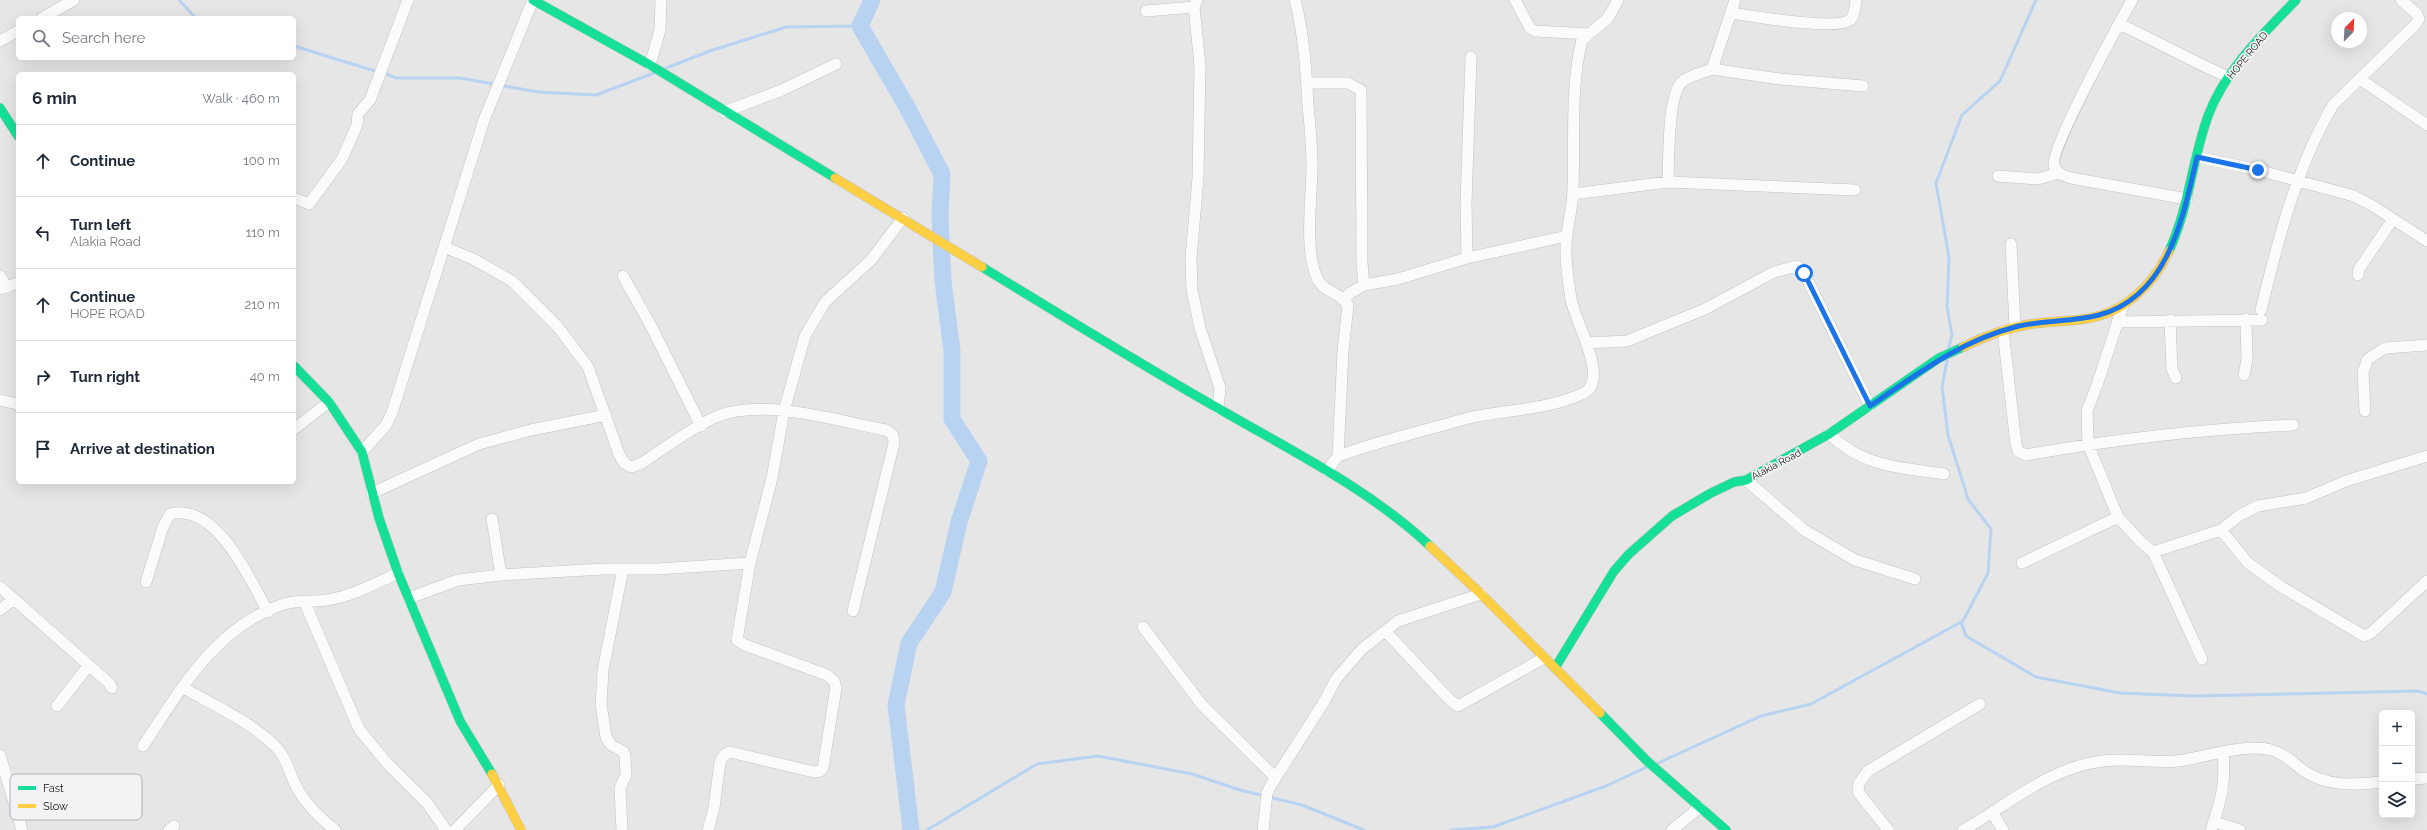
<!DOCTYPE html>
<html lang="en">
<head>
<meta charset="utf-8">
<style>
	:root { --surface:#fff; --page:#f6f6f7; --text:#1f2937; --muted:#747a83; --line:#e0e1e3 }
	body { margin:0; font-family:Raleway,sans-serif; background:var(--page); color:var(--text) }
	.controls { position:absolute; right:12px; bottom:12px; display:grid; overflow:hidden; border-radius:6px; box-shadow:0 4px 16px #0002 }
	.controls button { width:36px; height:36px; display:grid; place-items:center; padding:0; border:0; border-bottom:1px solid var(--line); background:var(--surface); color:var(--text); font:20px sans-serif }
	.compass { position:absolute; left:2331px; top:12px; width:36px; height:36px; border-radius:50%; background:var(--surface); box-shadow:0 4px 16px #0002; rotate:24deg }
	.stop { position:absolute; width:12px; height:12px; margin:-9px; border:3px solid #1a73e8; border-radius:50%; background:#fff }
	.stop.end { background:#1a73e8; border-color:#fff; box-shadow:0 1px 4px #0008 }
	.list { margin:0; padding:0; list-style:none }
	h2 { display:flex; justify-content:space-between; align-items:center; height:52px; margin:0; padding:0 16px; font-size:17px }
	h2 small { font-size:13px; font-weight:400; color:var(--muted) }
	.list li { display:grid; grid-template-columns:26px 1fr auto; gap:12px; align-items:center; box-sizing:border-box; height:72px; padding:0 16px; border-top:1px solid var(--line) }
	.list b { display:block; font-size:15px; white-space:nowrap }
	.list p { margin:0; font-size:13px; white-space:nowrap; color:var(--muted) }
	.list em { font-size:13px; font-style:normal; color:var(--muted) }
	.icon { flex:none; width:22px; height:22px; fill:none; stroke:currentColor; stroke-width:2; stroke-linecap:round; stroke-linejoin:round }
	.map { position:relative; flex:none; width:2427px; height:830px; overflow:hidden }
	.search { position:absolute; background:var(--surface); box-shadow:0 4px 16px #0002; left:16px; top:16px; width:280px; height:44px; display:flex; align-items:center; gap:10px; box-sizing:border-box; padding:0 14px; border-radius:6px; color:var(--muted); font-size:15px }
	.panel { position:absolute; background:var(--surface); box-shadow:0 4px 16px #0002; left:16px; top:72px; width:280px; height:412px; border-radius:6px }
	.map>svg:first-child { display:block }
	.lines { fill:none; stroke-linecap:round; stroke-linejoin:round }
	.stream { stroke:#b8d3f1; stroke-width:3 }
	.river { stroke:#b8d3f1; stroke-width:17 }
	.street-casing { stroke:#c2c2c2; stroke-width:12 }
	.fast-casing { stroke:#c2c2c2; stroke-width:10 }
	.slow-casing { stroke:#c2c2c2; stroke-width:10 }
	.street { stroke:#fbfbfb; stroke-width:11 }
	.fast { stroke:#16e098; stroke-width:9 }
	.slow { stroke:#ffcf43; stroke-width:9 }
	.route { stroke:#1a73e8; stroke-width:5 }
	.labels { text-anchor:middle; stroke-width:3.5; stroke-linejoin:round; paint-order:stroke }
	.street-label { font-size:10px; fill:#151515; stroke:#f3f3f5 }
	.key { fill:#f3f3f5; stroke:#b0b0b2; stroke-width:1 }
	.key-label { font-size:11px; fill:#151515 }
</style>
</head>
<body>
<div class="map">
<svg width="2427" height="830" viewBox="0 0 2427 830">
	<rect width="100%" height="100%" fill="#e6e6e6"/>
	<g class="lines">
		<path class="stream" d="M179,0L196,18
			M294,46L378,72
			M666,68L710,51L786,27L860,26
			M384,73L396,78H460L538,92L596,95L654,73
			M1949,347L1952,335L1947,307L1949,257L1936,183L1962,115L2000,81L2036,0
			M1961,622L1966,636L2036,677L2120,693L2194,696L2418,691L2427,694
			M1658,763L1761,716L1811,704L1963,621L1988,573L1991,529L1968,499L1948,435L1942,387L1947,361
			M927,830L1037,764L1098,756L1192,774L1240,790L1302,805L1364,830
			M1451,830L1493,827L1606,786L1647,767"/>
		<path class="river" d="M872,0L860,26L907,107L942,174L940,217L943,281L952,351V419L979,461L959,522L943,592L909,643L896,705L911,830"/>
		<g class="street-casing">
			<path id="street" d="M1197,0L1194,7L1200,65L1198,178L1191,258L1192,290L1200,328L1220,388L1218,409
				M1295,0C1304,35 1306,69 1308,105C1310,125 1312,146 1312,166C1312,197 1304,249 1317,278C1323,292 1340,292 1348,305L1343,351L1338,456L1327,471
				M1515,0L1530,28L1535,31L1589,34
				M2132,0C2120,22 2049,150 2054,166C2057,174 2064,176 2071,178L2187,199
				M1146,11L1194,7
				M1731,13C1753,16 1834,31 1850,20C1855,16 1855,6 1856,0
				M42,18L74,0
				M2121,25C2157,41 2191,61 2228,77
				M0,41L18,31
				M650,65L660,30L661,0
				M1712,69L1780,79L1863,86
				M2360,79L2427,125
				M1307,83H1348L1361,90L1362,263L1364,285
				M724,112L782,90L836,64
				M2197,157L2258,170L2354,196L2373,206L2427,241
				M1998,176L2038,179L2059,173
				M1668,182C1669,162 1667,92 1683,81C1691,75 1703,73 1712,69L1735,0
				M1573,194L1668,182L1855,190
				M294,198L309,204L342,159L357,125L358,114L370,100L408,0
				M2011,244L2015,327
				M444,247L473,259L512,281L558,327L588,367L619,454L624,463L631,467L640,464C664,449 692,427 718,416C766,398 837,421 886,430L893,435L894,443L853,611
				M1467,258L1466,204L1471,57
				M2358,275L2359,269L2393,219
				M0,276L7,287
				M623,276L650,324L701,426
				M0,289L18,283
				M1344,299L1350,293L1364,285L1398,279L1467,258L1567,236
				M2123,306L2098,382L2087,411L2088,444L2118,517L2140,541L2153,552L2202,659
				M2261,310C2278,240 2296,168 2333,105L2415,25L2419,19L2417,14L2401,0
				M2170,320L2172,369L2176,378
				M2117,322L2262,320
				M2003,331L2016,444L2018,451L2026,455C2115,439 2203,429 2293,425
				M1587,343L1627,341L1705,309L1774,272L1797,266L1804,273L1870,406
				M2244,375L2247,360L2246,319
				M0,400L18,404
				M2365,411L2363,372L2368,359L2385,348L2427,345
				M294,429L329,402
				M1829,434C1864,467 1898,467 1944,474
				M362,452L386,425L392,413L484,120L533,0
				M1338,456C1371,444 1403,436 1436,427C1450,424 1464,418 1478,416C1511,410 1553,408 1584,393C1610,380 1574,319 1571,299C1568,278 1564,256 1567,234C1569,219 1573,204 1573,188C1575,140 1570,87 1582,40L1608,18L1618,0
				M1746,480L1804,530L1855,560L1915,579
				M372,493L479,444L531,430L606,415
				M492,519L501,575
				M2221,530L2248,563L2280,586L2364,636L2371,633L2427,581
				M2153,552L2221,530L2240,515L2258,506L2306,498L2346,481L2427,456
				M2022,563L2118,517
				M146,582L163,527L170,514C216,502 250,579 268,612
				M0,587L109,683L112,688
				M409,598L458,580L501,575L604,569H657L750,563
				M305,603L359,729L385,761L427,803L446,830
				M0,610L14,599
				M1143,627L1202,705L1275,777
				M1385,631L1450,700L1458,706L1544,658
				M182,687C213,705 252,722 277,748C287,759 289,772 295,784C303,801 320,818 335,830
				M57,706L89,665
				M143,746C181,689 216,626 284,604C297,600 313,602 327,600C352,596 374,584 398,573
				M0,755L22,830
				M2412,779L2427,778
				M1993,814L2003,830
				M17,815L69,800L90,790
				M2214,822L2240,830
				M169,830L174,826
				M455,830L499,785
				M622,830L620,788L626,775L625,757L624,752L611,745L606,737L601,704L603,670L623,569
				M708,830L714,808L720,762L724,755L730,752L814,772L820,771L823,768L836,688L834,681L827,675L745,645L737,640L750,563L772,478L784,411L805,336L825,302L871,260L903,218
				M1263,830L1267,793L1271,785L1324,702L1336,679L1362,649L1398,621L1481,594
				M1672,830L1700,807
				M1888,830L1858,792L1859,783L1868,771L1980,704
				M1963,830C2008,805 2050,767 2103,761C2130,757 2158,765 2184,760C2209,756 2247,743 2271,750C2284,753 2293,763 2304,771C2328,787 2354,785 2382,782
				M2211,830C2221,801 2226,783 2223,752"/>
		</g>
		<g class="fast-casing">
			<path id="fast" d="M533,0L650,65L835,178
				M0,108L18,136
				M2169,251C2189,208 2192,160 2208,116C2225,70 2263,34 2296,0
				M982,267C1061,315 1140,364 1221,410C1292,451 1369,489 1430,546
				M294,366L329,402L362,452L379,518L398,573L460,721L492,774
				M1555,668L1614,571L1629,554L1672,516L1711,493L1734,482L1746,480L1829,434L1939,358L1963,347
				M1600,713L1647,761L1726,830"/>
		</g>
		<g class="slow-casing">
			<path id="slow" d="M835,178L982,267
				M1963,347C1983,337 2004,329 2026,325C2045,321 2065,322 2084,319C2123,314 2153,286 2169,251
				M1430,546L1481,594L1600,713
				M492,774L521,830"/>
		</g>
		<use href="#street" class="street"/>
		<use href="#fast" class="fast"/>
		<use href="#slow" class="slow"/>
	</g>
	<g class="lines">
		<path class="route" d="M1804,273L1870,406C1916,375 1960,341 2015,327C2043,320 2072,322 2099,315C2169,296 2183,217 2197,157L2258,170"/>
	</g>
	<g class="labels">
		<g class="street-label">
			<text transform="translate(2247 55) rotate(-51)" y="4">HOPE ROAD</text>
			<text transform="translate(1776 464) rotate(-28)" y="4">Alakia Road</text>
		</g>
	</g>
	<rect x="10" y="774" width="132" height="46" rx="6" class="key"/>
	<rect x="18" y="786" width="18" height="4" fill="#16e098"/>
	<rect x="18" y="804" width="18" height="4" fill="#ffcf43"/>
	<g class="key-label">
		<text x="43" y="792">Fast</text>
		<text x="43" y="810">Slow</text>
	</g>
</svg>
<div class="controls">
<button>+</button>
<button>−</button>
<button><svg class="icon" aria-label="layers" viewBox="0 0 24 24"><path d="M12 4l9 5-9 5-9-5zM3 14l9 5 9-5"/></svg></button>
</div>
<svg class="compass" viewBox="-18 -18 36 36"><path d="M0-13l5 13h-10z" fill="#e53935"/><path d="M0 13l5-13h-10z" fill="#747a83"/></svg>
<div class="stop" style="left:1804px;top:273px"></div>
<div class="stop end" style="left:2258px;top:170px"></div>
<div class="search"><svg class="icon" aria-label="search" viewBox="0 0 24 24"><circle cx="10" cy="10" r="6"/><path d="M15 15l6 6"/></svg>Search here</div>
<section class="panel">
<h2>6 min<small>Walk · 460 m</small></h2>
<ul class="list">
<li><svg class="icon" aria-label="ahead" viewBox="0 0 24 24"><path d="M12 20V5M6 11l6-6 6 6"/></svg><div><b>Continue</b></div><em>100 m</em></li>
<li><svg class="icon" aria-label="left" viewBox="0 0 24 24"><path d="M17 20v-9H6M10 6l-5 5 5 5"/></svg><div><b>Turn left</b><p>Alakia Road</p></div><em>110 m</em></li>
<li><svg class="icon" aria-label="ahead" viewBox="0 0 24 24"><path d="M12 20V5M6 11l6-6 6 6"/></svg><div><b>Continue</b><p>HOPE ROAD</p></div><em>210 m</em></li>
<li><svg class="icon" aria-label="right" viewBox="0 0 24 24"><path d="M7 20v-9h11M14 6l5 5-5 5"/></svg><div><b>Turn right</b></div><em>40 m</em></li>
<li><svg class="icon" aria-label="arrive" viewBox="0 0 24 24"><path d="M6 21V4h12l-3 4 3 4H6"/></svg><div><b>Arrive at destination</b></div></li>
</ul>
</section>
</div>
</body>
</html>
